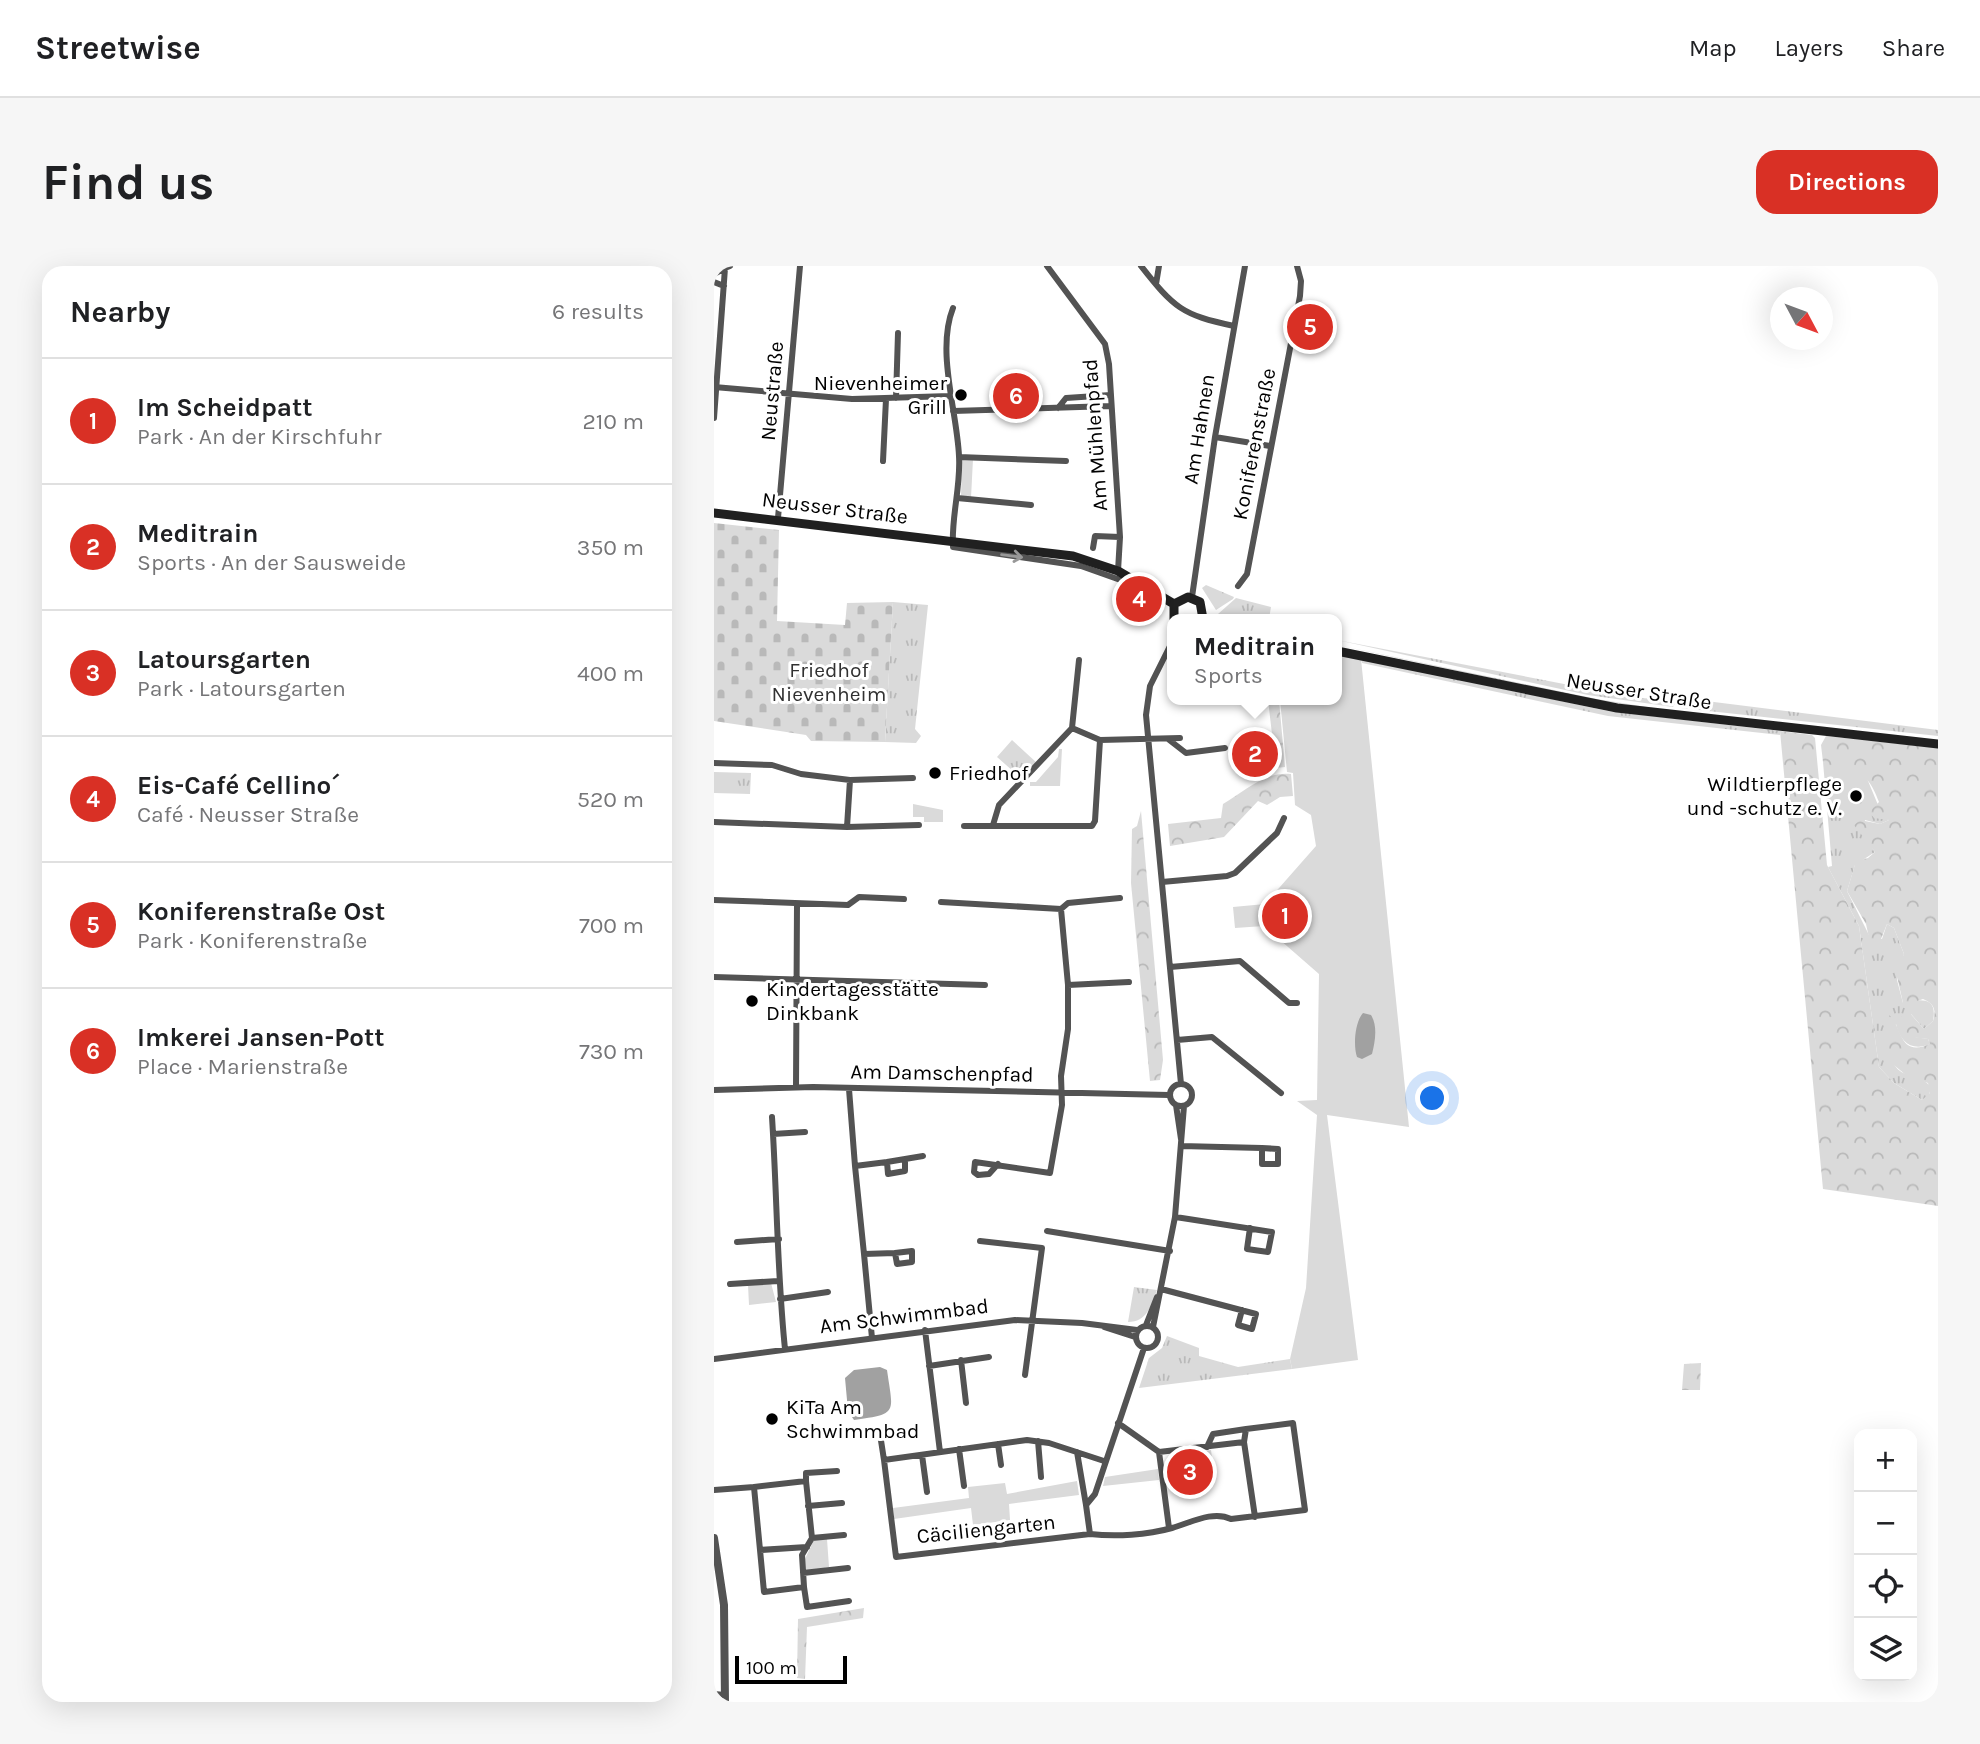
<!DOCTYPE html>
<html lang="en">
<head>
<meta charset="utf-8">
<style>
	:root { --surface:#fff; --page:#f6f6f6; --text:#202124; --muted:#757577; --line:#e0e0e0; --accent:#d93025 }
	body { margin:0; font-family:Karla,sans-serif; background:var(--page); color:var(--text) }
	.controls { position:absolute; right:21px; bottom:21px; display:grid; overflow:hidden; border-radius:14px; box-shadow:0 7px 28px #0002 }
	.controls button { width:63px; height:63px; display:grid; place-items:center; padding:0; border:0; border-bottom:2px solid var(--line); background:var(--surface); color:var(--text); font:35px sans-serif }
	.compass { position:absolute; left:1056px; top:21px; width:63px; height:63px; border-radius:50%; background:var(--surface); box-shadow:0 7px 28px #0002; rotate:131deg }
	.scale { position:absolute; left:21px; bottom:18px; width:112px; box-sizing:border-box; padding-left:7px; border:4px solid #000; border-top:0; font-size:19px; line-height:24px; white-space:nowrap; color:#000; -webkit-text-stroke:5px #fff; paint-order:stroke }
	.you { position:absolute; left:719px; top:833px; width:24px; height:24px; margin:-18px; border:5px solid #fff; border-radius:50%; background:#1a73e8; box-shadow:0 0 0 10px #1a73e833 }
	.badge { display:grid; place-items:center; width:46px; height:46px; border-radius:50%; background:var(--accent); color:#fff; font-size:23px; font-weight:700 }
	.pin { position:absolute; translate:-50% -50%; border:4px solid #fff; box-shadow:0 2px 7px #0006 }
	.popup { position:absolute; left:453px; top:348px; width:175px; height:91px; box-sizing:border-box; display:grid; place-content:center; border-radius:14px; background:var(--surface); filter:drop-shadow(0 2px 5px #0005); font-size:23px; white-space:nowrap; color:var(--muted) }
	.popup b { font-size:26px; color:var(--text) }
	.popup::after { content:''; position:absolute; left:50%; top:100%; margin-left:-14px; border:14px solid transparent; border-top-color:var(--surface) }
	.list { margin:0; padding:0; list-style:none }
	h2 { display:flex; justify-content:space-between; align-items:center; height:91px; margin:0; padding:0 28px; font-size:30px }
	h2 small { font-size:23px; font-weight:400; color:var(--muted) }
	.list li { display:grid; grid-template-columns:46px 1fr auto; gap:21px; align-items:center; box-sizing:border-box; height:126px; padding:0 28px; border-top:2px solid var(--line) }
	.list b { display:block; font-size:26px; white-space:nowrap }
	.list p { margin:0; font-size:23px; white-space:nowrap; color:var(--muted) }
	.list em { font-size:23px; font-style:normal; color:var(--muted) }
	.icon { flex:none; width:38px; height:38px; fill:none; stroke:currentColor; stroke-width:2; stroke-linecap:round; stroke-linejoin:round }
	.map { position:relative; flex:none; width:1224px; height:1436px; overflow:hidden; border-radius:21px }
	header { display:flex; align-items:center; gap:42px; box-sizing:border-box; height:98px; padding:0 35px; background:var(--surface); border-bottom:2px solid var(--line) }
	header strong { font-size:33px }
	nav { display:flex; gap:38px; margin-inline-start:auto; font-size:24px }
	.intro { display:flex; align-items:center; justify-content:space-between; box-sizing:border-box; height:168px; padding:0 42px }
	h1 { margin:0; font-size:49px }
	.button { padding:18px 32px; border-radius:21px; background:var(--accent); color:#fff; font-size:24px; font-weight:700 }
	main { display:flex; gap:42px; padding:0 42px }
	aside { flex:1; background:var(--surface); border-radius:21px; box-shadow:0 7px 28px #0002 }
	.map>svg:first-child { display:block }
	.grass { fill:url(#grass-tufts) }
	.forest { fill:url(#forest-crowns) }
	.cemetery { fill:url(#cemetery-stones) }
	.park { fill:#dadada }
	.water { fill:#a1a1a1 }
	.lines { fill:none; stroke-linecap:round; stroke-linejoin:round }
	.minor { stroke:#535353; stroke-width:6 }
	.tertiary { stroke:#535353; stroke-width:8 }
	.secondary { stroke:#202020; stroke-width:9 }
	.oneway { stroke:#989898 }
	.poi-dot { fill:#000; stroke:#fff; stroke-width:2.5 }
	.labels { text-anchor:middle; stroke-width:6; stroke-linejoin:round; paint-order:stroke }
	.poi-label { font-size:21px; fill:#000; stroke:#fff; text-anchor:start }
	.street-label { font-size:21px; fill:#000; stroke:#fff }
	.park-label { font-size:21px; fill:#313131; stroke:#fff }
</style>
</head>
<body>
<header>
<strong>Streetwise</strong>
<nav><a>Map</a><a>Layers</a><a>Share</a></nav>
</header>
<div class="intro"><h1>Find us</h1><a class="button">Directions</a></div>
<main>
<aside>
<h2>Nearby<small>6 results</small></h2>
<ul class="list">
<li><span class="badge">1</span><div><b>Im Scheidpatt</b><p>Park · An der Kirschfuhr</p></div><em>210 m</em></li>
<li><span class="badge">2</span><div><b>Meditrain</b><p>Sports · An der Sausweide</p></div><em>350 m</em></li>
<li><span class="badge">3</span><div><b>Latoursgarten</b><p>Park · Latoursgarten</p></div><em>400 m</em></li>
<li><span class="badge">4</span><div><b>Eis-Café Cellino´</b><p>Café · Neusser Straße</p></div><em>520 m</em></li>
<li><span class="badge">5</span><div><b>Koniferenstraße Ost</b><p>Park · Koniferenstraße</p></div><em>700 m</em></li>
<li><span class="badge">6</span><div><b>Imkerei Jansen-Pott</b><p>Place · Marienstraße</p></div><em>730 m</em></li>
</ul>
</aside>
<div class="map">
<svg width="1224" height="1436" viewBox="0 0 1224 1436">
	<defs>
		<pattern id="grass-tufts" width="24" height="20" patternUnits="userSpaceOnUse" patternTransform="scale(1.75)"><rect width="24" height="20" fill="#dadada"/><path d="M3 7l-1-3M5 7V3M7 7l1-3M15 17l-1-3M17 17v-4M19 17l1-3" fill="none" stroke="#b9b9b9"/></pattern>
		<pattern id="forest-crowns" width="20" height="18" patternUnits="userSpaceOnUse" patternTransform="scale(1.75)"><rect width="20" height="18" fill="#dadada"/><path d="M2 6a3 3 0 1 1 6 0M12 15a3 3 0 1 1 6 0" fill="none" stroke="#b9b9b9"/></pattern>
		<pattern id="cemetery-stones" width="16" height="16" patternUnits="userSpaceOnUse" patternTransform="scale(1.75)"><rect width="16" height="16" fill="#dadada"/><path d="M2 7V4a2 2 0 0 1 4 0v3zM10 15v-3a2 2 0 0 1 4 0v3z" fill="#b9b9b9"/></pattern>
	</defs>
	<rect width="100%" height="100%" fill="#fff"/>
	<path class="grass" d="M492,319L520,331L519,333L502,344L488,322Z
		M522,332L557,341L555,353H513L504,348Z
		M179,336L214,339L201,463L207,470L202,477L171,476Z
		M623,374L912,430L962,436L959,441L874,429Z
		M623,379L883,433L958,445L882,435Z
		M647,393L894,445L1066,465V469L894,450L648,397Z
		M968,432L1224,464V470L967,442Z
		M298,474L323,497L308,513L283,491Z
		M1109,496L1144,505L1152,510L1169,551L1175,554L1166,558L1151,554L1149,567L1161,586L1141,599L1133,625L1156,671L1168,673L1173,658L1180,662L1190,688L1183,714L1189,737C1206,733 1224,730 1219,755L1210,763L1197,748L1201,771L1214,773L1216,778C1198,786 1186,776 1182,758L1172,773C1175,782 1176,794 1182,801C1190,812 1208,809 1217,821L1215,830L1208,834L1180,817L1165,801L1145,660L1114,601L1118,600Z
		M0,506L37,507L36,528L0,527Z
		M420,1021L443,1024C437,1040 433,1056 414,1056Z
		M453,1070L485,1082V1090L524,1101L576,1093L578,1103L425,1122L435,1092L448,1082Z"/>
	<path class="forest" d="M554,434H565L571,501L562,502Z
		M1066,465L1098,469L1101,472L1113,599L1145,660L1165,801L1180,817L1208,834L1216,827L1214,817L1193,810L1168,789L1172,773L1169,750L1171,746C1190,756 1182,793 1216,778L1214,773L1196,771L1188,760L1187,751L1195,746L1210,763L1219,755C1223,743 1219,737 1209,733L1192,739L1189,737L1182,706L1190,688L1180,662L1173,658L1163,683L1157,681L1152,658L1133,625L1142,595L1154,592L1161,586L1140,559L1146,554L1166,558L1175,554L1160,552L1155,546L1165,536C1150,494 1137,513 1109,496L1107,479L1112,470L1224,482V940L1109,923Z
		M577,508L579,530L566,531L553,539L544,535L510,571L456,580L454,558L507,552L509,538C531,525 551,505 577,508Z
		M427,545L449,794L446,814L436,815L417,617L418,563L423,560Z
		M987,1097L986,1124H968L970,1098Z
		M150,1342L149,1352L93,1361L91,1413L83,1412L84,1353Z"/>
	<path class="cemetery" d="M0,257L65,264L63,355L131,359L133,337L179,336L171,476L97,475L92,469L0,455Z"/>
	<path class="park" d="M586,46L612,51L608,71L582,66Z
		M248,193H259L257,232L247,230Z
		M623,389L647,393L695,861L613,849L644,1094L578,1103L576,1093L592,1022L603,849L583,835L603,834L605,708L550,660L521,662L519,641L551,638L602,580L597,549L581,539L579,507L573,506L566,434H623Z
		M345,483H348L346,520H316V516H322L344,491Z
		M199,538L229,544V556H210V551H199Z
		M57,1017L62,1036L35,1039L34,1019Z
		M497,1184L501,1215L455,1221L453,1191Z
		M444,1203L445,1214L389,1220L391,1211Z
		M363,1215L365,1229L295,1238L296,1254L259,1259L257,1242L180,1253L179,1242L255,1232L254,1221L291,1217L293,1228Z
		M113,1273L115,1301L91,1306L90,1295L100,1274Z"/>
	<path class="water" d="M649,747L657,749C664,760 661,776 658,788L648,793L643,791C639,779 641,756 649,747Z
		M166,1101L173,1104C179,1147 185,1148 140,1154L134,1145L131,1112L140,1104Z"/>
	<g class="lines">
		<path class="minor" d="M333,0L391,78L395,98L406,271L404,305
			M427,0C460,42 468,49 520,60
			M0,8L11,2
			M0,16L10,20
			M442,18L445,0
			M239,42C222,85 243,145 245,190C247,221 237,251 239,281L367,300L412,316L416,311
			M0,121L138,133L236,130
			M182,132L184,67
			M344,142L352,132L397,129
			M239,145L397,140
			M0,152L11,2L16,0
			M501,171L556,180
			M245,191L352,195
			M169,195L172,133
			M243,232L317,239
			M64,252L86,0
			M379,282L381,270L406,271
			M524,320L533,308L586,30L587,15L583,0
			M478,331L501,171L531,0
			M459,374L436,420L432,449L467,818
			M358,462L386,474L466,472
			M358,462L365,394
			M454,473L472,487L511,482
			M0,497L58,499L87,508L136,514L199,512
			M0,556L133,561L205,559
			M279,559L285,539L358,462
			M250,560H378L381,555L386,474
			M133,561L136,514
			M448,616L513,610L521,607L563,567L570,552
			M0,634L134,639L145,631L190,633
			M227,636L347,643L354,719V763L347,810L348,839L336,907L261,896L260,906L264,909L275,908L284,898
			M347,643L354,637L406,632
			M456,701L526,695L575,737H583
			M0,711L271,719
			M354,719L415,716
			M463,774L498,771L567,827
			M456 829a11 11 0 1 1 22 0a11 11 0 1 1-22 0Z
			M82,821L83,638
			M135,823L141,900L173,896
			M0,824L99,821L455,829
			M462,839L467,873
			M58,851C63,928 63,1006 71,1083
			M59,868L91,866
			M467,880L548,882V898H564V883L548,882
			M191,894V905L174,908L173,896L209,890
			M141,900L150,988
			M461,951L468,952L558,966L554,986L533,983L536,962
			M333,965L456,985
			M266,975L328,982L311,1109
			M23,976L65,973
			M16,1018L64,1015
			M447,1023L542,1048L538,1063L524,1059L528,1044
			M66,1033L114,1026
			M432,1059L443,1031
			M422 1071a11 11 0 1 1 22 0a11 11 0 1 1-22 0Z
			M390,1061L421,1071
			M439,1061L461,951L470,840
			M211,1064L226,1186
			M158,1072L150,988L181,987L183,998L198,996V985L181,987
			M0,1093L301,1054L368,1057L423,1064
			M247,1094L252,1137
			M215,1100L275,1091
			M166,1168L170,1194
			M324,1175L327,1211
			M530,1176L541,1251
			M284,1178L287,1199
			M493,1181L499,1168L532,1163
			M245,1183L250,1220
			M363,1186L372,1239
			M445,1186L455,1262
			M208,1189L213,1226
			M390,1195L335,1177L313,1174L170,1194L182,1291L376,1268C402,1271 433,1269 458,1262C476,1257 499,1244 517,1253L591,1244L579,1157L532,1163L530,1176L445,1186L404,1157
			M92,1215L98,1272L88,1289L90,1321L50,1326L40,1221Z
			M92,1215V1207L123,1205
			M0,1224L40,1221
			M94,1240L128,1237
			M376,1268L372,1239L381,1228L430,1082
			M98,1272L130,1269
			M46,1284L93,1281
			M89,1307L134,1302
			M90,1321L93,1341L135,1335
			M0,1428L11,1429"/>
		<path class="tertiary" d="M0,1272L10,1339L11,1436"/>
		<path class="secondary" d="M0,247L359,290L404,305L460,338
			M460,353V338L474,331L486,336L489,353
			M623,385L903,442L1224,478"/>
	</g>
	<defs><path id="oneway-shaft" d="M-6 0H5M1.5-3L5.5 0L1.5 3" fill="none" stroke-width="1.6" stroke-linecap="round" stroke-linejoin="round" transform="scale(1.75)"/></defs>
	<use class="oneway" href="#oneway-shaft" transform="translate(298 290) rotate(7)"/>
	<g class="poi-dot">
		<circle cx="247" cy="129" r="7"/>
		<circle cx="221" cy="507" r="7"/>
		<circle cx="1142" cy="530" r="7"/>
		<circle cx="38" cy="735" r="7"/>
		<circle cx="58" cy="1153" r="7"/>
	</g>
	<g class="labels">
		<g class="poi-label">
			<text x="233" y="124" text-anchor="end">Nievenheimer<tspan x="233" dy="24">Grill</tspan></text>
			<text x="235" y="514">Friedhof</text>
			<text x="1128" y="525" text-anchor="end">Wildtierpflege<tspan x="1128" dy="24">und -schutz e. V.</tspan></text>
			<text x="52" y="730">Kindertagesstätte<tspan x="52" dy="24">Dinkbank</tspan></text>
			<text x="72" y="1148">KiTa Am<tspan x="72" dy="24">Schwimmbad</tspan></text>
		</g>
		<g class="street-label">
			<text transform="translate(58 125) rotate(-85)" y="7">Neustraße</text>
			<text transform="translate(485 163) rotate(-81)" y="7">Am Hahnen</text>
			<text transform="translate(381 169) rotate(-94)" y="7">Am Mühlenpfad</text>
			<text transform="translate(540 178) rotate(-79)" y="7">Koniferenstraße</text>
			<text transform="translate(121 242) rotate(7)" y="7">Neusser Straße</text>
			<text transform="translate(925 425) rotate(9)" y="7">Neusser Straße</text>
			<text transform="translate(228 807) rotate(1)" y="7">Am Damschenpfad</text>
			<text transform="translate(190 1050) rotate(-7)" y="7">Am Schwimmbad</text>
			<text transform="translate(272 1263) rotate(-6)" y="7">Cäciliengarten</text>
		</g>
		<g class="park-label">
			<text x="115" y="411">Friedhof<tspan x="115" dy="24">Nievenheim</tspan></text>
		</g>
	</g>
</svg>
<div class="controls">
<button>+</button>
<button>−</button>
<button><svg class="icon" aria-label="locate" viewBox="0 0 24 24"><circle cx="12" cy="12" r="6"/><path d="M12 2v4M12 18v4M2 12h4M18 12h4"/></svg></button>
<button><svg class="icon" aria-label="layers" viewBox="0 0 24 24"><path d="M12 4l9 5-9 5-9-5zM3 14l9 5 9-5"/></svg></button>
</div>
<svg class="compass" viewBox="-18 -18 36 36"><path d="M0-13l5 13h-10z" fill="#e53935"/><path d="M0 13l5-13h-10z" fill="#757577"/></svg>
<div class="scale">100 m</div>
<div class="you"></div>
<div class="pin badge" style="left:571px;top:650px">1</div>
<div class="pin badge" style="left:541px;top:488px">2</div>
<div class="popup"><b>Meditrain</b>Sports</div>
<div class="pin badge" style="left:476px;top:1206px">3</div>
<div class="pin badge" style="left:425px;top:333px">4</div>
<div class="pin badge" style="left:596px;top:61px">5</div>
<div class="pin badge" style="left:302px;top:130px">6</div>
</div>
</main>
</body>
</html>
